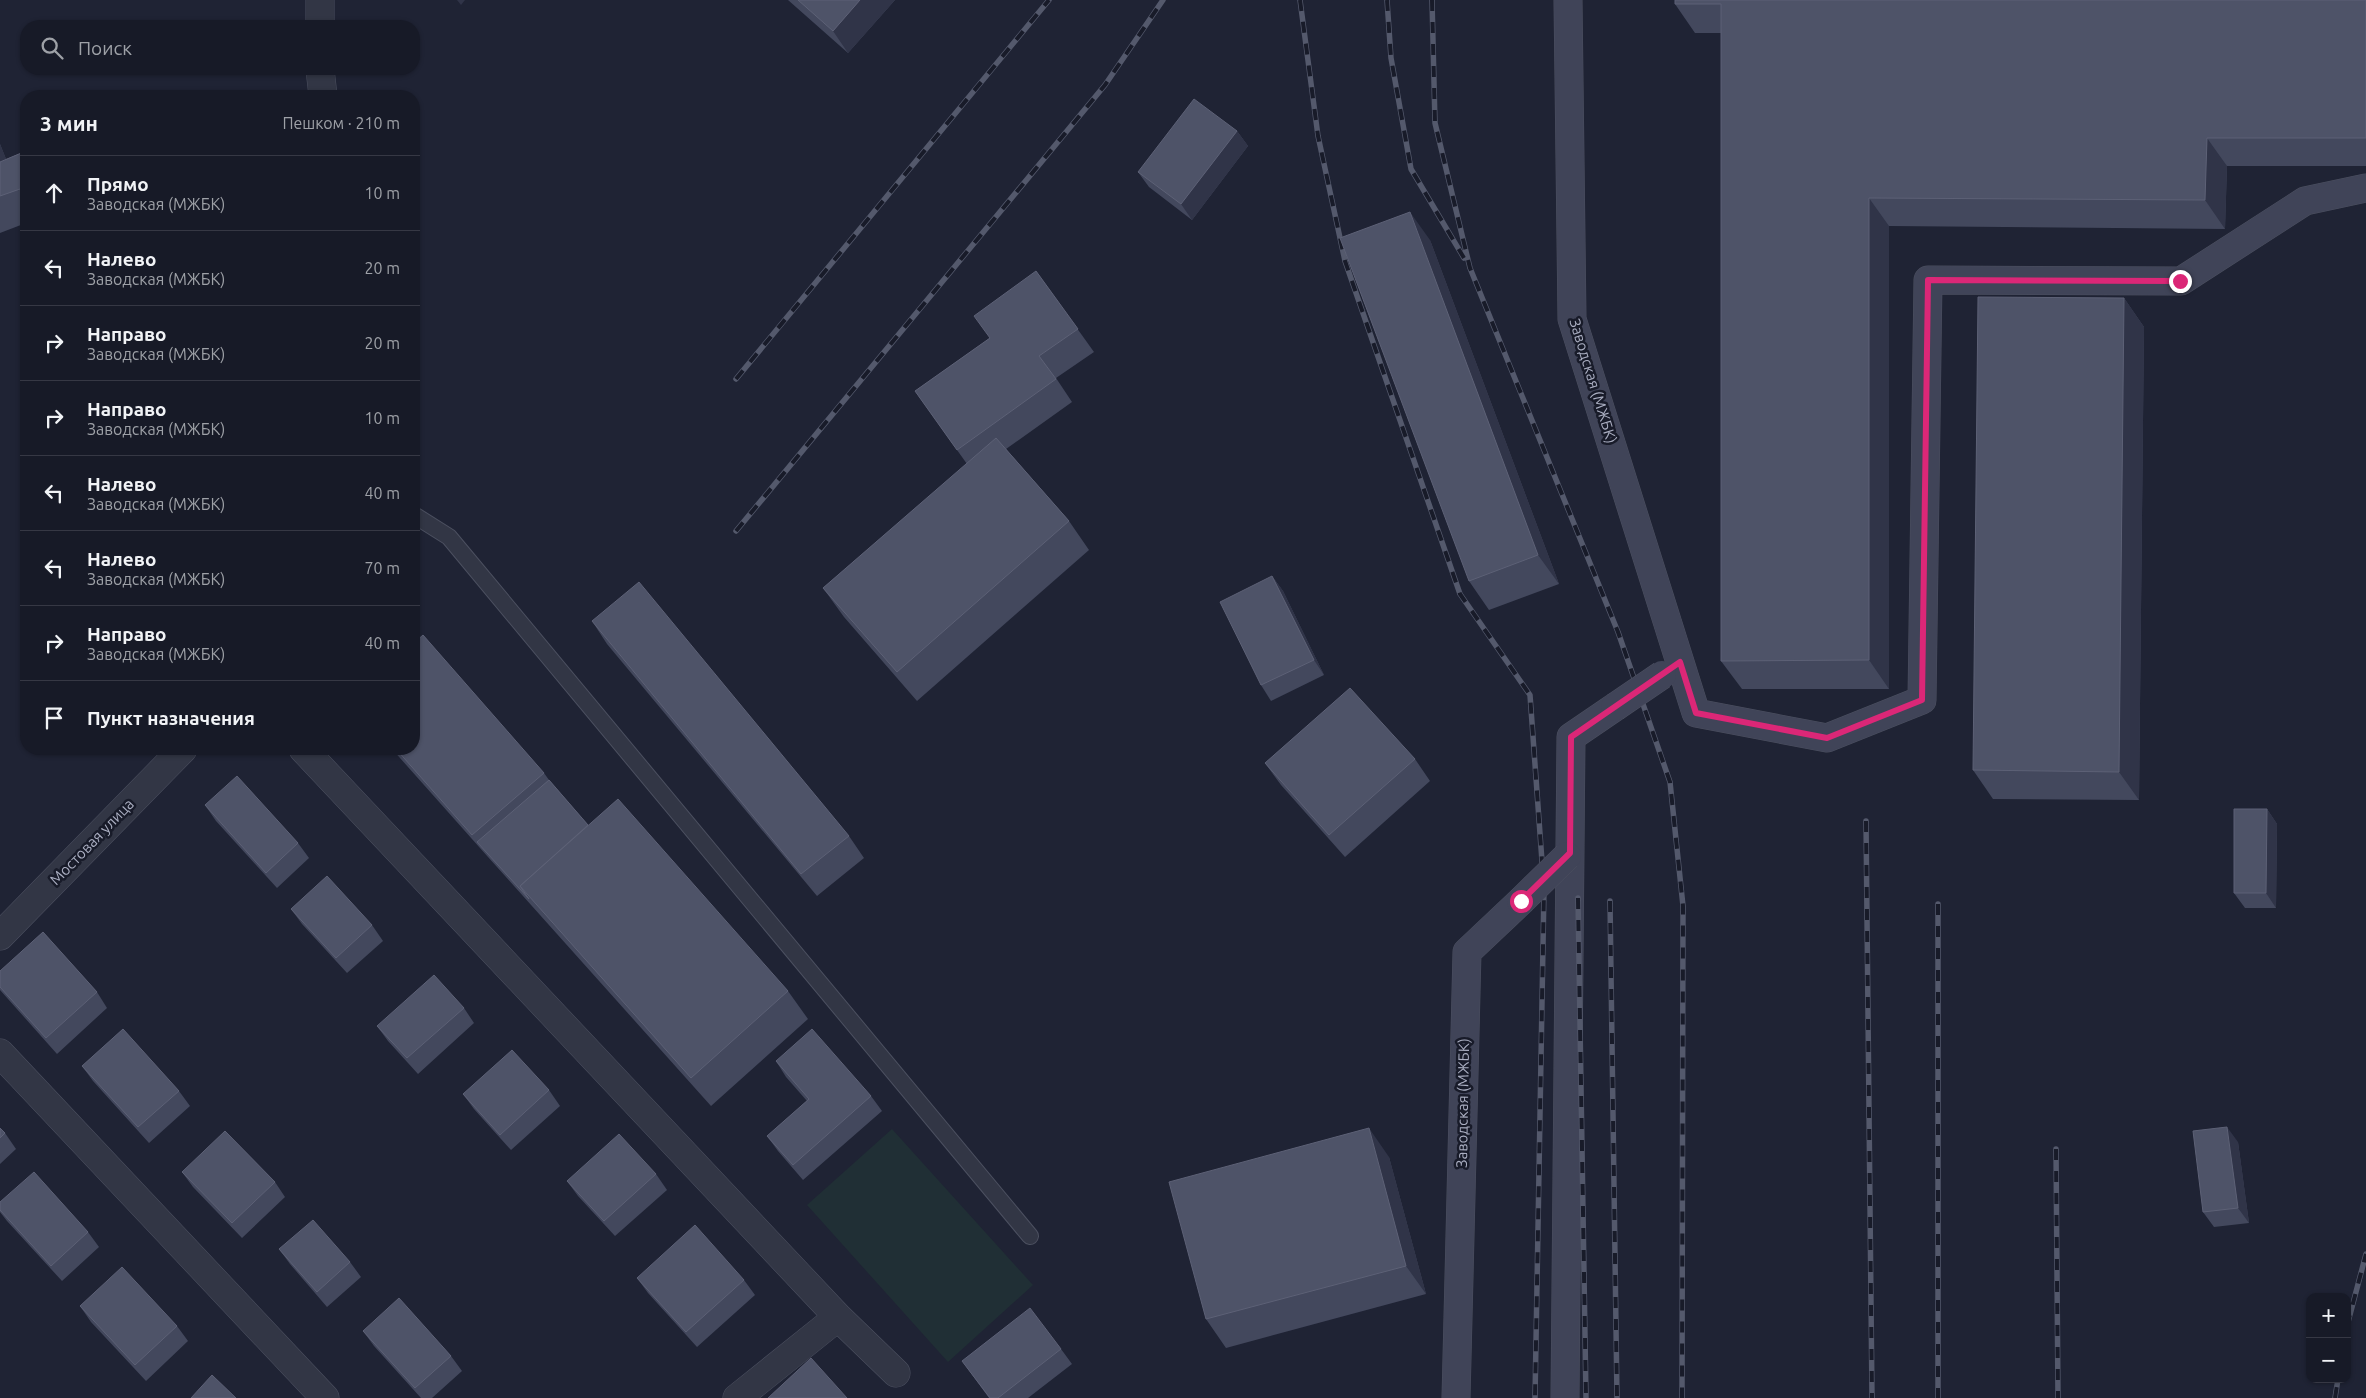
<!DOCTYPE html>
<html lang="ru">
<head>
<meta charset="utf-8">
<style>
	:root { --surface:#171a27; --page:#242733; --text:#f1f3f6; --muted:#9ea1a7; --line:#363844 }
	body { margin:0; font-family:Ubuntu,sans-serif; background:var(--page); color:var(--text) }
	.controls { position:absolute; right:15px; bottom:15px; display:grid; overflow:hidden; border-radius:10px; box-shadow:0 1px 4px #0004 }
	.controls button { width:45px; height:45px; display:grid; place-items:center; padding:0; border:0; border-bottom:1px solid var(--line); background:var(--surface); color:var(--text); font:25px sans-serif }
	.stop { position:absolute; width:15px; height:15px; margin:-11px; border:4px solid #db2777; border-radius:50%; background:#fff }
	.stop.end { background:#db2777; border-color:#fff; box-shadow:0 1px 5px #0008 }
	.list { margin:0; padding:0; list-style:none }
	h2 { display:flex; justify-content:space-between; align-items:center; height:65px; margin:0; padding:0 20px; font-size:21px }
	h2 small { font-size:16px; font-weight:400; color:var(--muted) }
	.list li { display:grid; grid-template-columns:32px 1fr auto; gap:15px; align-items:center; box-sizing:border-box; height:75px; padding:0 20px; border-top:1px solid var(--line) }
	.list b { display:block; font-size:19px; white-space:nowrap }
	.list p { margin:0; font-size:16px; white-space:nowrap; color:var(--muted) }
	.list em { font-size:16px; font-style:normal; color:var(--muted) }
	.icon { flex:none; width:28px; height:28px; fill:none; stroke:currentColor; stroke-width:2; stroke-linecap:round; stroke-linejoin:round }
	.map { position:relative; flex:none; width:2366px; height:1398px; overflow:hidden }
	.search { position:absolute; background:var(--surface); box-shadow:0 1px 4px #0004; left:20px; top:20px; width:400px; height:55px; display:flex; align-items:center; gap:12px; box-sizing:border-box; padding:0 18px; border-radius:20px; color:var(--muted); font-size:19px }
	.panel { position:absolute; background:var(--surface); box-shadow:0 1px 4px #0004; left:20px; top:90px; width:400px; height:665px; border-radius:20px }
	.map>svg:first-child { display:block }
	.green { fill:#202f35 }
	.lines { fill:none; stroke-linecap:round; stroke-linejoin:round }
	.lane-casing { stroke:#4c5060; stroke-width:18 }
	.street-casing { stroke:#4c5060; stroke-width:29 }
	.secondary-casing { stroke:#4c5060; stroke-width:29 }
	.lane { stroke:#323645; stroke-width:16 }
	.street { stroke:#323645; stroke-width:28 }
	.secondary { stroke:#404458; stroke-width:28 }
	.rail-casing { stroke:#54596c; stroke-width:5.5 }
	.rail { stroke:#181b29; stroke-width:4; stroke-dasharray:11; stroke-linecap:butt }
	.secondary-bridge-casing { stroke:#4c5060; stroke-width:29; stroke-linecap:butt }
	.secondary-bridge { stroke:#404458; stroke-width:28 }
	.wall { fill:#43485d }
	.shaded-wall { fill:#303448 }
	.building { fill:#4e5368; stroke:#5d6176 }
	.route { stroke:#db2777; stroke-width:6 }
	.labels { text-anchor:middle; stroke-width:5; stroke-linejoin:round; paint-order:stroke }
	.street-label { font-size:15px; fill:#abafc2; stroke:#181b29 }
</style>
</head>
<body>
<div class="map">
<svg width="2366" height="1398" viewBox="0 0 2366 1398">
	<rect width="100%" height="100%" fill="#1f2334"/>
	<path class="green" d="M892,1129L1033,1285L948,1362L807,1205Z"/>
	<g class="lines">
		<g class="lane-casing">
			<path id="lane" d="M414,515L449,537L1030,1236"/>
		</g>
		<g class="street-casing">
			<path id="street" d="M320,0V26
				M320,69L323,96
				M303,749L838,1317L896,1373
				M0,936L183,749
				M0,1053L325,1398
				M737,1398L838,1317"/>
		</g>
		<g class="secondary-casing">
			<path id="secondary" d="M1568,0L1572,319L1696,713L1827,738L1922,700L1928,280L2181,281L2305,201L2366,188
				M1456,1398L1467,952L1521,901
				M1565,1398L1571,737L1615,707"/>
		</g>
		<use href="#lane" class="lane"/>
		<use href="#street" class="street"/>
		<use href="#secondary" class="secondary"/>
		<g class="rail-casing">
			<path id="rail" d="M1300,0L1318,136L1345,261L1460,594L1530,695L1544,889L1535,1398
				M1387,0L1391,58L1411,169L1464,258
				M1432,0L1435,123L1470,268L1618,632L1670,782L1683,906L1682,1398
				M736,379L1049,0
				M736,531L1105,85L1163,0
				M1866,821L1872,1398
				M1578,898L1586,1398
				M1610,901L1617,1398
				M1938,904V1398
				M2056,1149L2058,1398
				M2347,1326L2366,1254
				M2335,1398L2338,1379"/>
		</g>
		<use href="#rail" class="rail"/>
		<g class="secondary-bridge-casing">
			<path id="secondary-bridge" d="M1615,707L1662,675
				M1521,901L1567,856"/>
		</g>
		<use href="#secondary-bridge" class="secondary-bridge"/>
	</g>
	<path class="wall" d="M788,0H895L848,53Z
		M2366,0V166H2227L2225,229L1889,226V689H1742L1721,661V33H1695L1675,4Z
		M1237,131L1248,146L1192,220L1149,187L1138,172Z
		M0,144L6,159L26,151V223L0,233Z
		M1430,240L1559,584L1489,610L1469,581Z
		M1036,271L1094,352L1056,378L1072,402L1006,449L1069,521L1089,550L917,701L844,617L823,588L967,464L915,391L990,338Z
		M2124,298L2144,327L2139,800L1993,799L1973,770Z
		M1272,576L1283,591L1324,675L1271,701L1261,685Z
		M592,621L849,836L864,858L817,896L607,644Z
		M392,749H414L544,773L549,780L588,825L788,991L808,1019L711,1106L540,915L488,857Z
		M1415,759L1430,781L1345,857L1281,785L1265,763Z
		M205,805L298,843L309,858L277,888L216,821Z
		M2267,809L2277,824L2276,908H2245L2234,893Z
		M291,909L372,925L383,941L347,973L302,924Z
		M0,971L97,992L107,1008L57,1054L0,990Z
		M464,1008L474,1023L418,1074L388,1041L377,1026Z
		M776,1061L871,1096L882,1111L803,1180L778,1151L767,1136L807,1101L786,1077Z
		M82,1066L179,1091L190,1106L149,1143L93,1081Z
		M549,1090L560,1106L511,1150L474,1109L463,1094Z
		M0,1128L5,1133L16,1149L0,1164Z
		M2238,1142L2249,1223L2214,1227L2203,1212Z
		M1389,1157L1426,1294L1226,1348L1206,1319Z
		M182,1172L275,1182L285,1197L242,1238L193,1187Z
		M656,1174L667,1190L615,1236L578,1196L567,1181Z
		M0,1202L88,1232L99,1247L62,1281L7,1221L0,1212Z
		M279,1249L350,1262L361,1277L327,1307L290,1264Z
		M637,1278L744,1280L755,1295L697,1347L648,1293Z
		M80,1306L177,1326L188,1341L146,1381L91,1322Z
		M363,1331L451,1356L462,1371L432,1398H421L374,1346Z
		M1061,1349L1072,1364L1028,1398H989L962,1361Z"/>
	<path class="shaded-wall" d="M457,0H465L461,5Z
		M860,0H895L848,53L833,31Z
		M1237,131L1248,146L1192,220L1181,204Z
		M2207,138L2227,166L2225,229L2205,200Z
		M0,144L19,191L0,164Z
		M1869,198L1889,226V689L1869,660Z
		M1410,212L1430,240L1559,584L1538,555Z
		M2124,298L2144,327L2139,800L2119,772Z
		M1272,576L1283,591L1324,675L1314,660Z
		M2267,809L2277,824L2276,908L2266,893Z
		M2227,1127L2238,1142L2249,1223L2238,1208Z
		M1369,1128L1389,1157L1426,1294L1406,1266Z"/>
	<path class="building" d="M798,0H860L833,31Z
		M1675,0H2366V138H2207L2205,200L1869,198V660L1721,661V4H1675Z
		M1194,99L1237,131L1181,204L1138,172Z
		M26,151V205L20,189L0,196V162Z
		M1410,212L1538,555L1469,581L1340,238Z
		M1036,271L1078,329L1039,356L1056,379L957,450L915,391L990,338L974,316Z
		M1978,297L2124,298L2119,772L1973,770Z
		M996,438L1069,521L897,672L823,588Z
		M1272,576L1314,660L1261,685L1220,602Z
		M639,582L849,836L801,874L592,621Z
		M423,635L544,773L472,835L396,749H414V643Z
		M1350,688L1415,759L1329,835L1265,763Z
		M237,776L298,843L266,873L205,805Z
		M549,780L588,825L520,886L529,899L477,842Z
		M618,799L788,991L691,1078L520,886Z
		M2234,809H2267L2266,893H2234Z
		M327,876L372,925L336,958L291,909Z
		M43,932L97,992L46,1038L0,987V971Z
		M434,975L464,1008L407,1058L377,1026Z
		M123,1029L179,1091L138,1127L82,1066Z
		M812,1029L871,1096L793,1165L767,1136L809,1099L776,1061Z
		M512,1050L549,1090L500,1135L463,1094Z
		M2227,1127L2238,1208L2203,1212L2193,1131Z
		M0,1128L5,1133L0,1138Z
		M1369,1128L1406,1266L1206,1319L1169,1182Z
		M225,1131L275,1182L232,1223L182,1172Z
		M619,1134L656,1174L604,1221L567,1181Z
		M34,1172L88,1232L51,1266L0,1210V1202Z
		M313,1220L350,1262L317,1292L279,1249Z
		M695,1225L744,1280L686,1332L637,1278Z
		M122,1267L177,1326L135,1365L80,1306Z
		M399,1298L451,1356L415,1388L363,1331Z
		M1030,1308L1061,1349L998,1398H990L962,1361Z
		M811,1358L847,1398H768Z
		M212,1375L236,1398H191Z"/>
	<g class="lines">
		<path class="route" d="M1521,901L1570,853L1571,737L1680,662L1696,713L1827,738L1922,700L1928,280L2180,281"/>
	</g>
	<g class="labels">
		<g class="street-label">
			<text transform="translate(1593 381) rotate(73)" y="5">Заводская (МЖБК)</text>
			<text transform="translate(92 842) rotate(-46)" y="5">Мостовая улица</text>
			<text transform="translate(1463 1103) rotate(-89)" y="5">Заводская (МЖБК)</text>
		</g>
	</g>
</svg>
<div class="controls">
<button>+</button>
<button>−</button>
</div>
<div class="stop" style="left:1521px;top:901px"></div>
<div class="stop end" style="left:2180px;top:281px"></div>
<div class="search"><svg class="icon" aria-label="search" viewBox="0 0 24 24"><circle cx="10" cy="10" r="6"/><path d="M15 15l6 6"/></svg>Поиск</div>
<section class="panel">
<h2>3 мин<small>Пешком · 210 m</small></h2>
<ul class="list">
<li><svg class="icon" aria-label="ahead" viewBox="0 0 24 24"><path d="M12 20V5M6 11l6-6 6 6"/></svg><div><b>Прямо</b><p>Заводская (МЖБК)</p></div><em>10 m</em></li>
<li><svg class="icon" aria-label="left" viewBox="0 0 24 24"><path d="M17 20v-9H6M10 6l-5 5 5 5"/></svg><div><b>Налево</b><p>Заводская (МЖБК)</p></div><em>20 m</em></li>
<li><svg class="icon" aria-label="right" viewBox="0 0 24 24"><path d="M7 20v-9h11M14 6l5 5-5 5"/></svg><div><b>Направо</b><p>Заводская (МЖБК)</p></div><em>20 m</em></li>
<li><svg class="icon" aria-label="right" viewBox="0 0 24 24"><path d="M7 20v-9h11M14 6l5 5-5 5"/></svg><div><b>Направо</b><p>Заводская (МЖБК)</p></div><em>10 m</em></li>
<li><svg class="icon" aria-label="left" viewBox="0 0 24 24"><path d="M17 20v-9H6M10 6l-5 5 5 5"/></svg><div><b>Налево</b><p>Заводская (МЖБК)</p></div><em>40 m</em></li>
<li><svg class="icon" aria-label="left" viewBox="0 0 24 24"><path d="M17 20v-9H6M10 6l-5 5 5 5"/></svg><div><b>Налево</b><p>Заводская (МЖБК)</p></div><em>70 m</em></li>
<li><svg class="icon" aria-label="right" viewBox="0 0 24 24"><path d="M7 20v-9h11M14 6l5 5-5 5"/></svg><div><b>Направо</b><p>Заводская (МЖБК)</p></div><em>40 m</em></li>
<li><svg class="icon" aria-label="arrive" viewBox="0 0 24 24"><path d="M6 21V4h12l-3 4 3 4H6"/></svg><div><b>Пункт назначения</b></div></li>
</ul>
</section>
</div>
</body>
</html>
